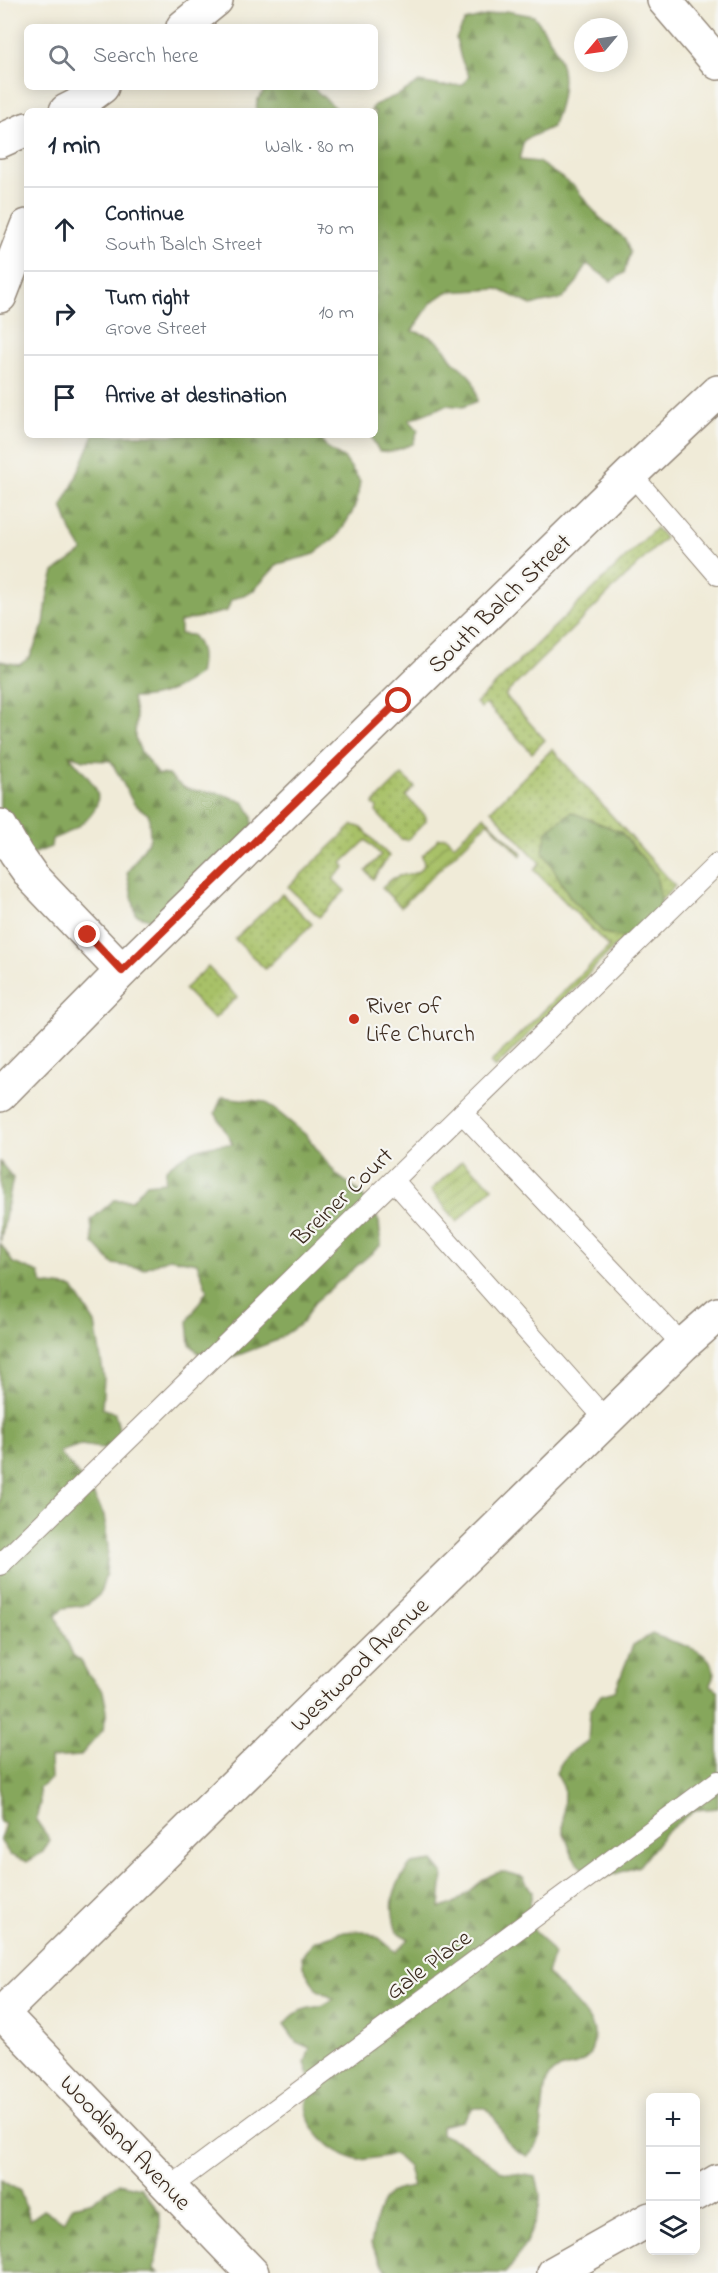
<!DOCTYPE html>
<html lang="en">
<head>
<meta charset="utf-8">
<style>
	:root { --surface:#fff; --page:#f6f6f7; --text:#1f2937; --muted:#747a83; --line:#e0e1e3 }
	body { margin:0; font-family:"Indie Flower",sans-serif; background:var(--page); color:var(--text) }
	.controls { position:absolute; right:18px; bottom:18px; display:grid; overflow:hidden; border-radius:9px; box-shadow:0 3px 15px #0003 }
	.controls button { width:54px; height:54px; display:grid; place-items:center; padding:0; border:0; border-bottom:2px solid var(--line); background:var(--surface); color:var(--text); font:30px sans-serif }
	.compass { position:absolute; left:574px; top:18px; width:54px; height:54px; border-radius:50%; background:var(--surface); box-shadow:0 3px 15px #0003; rotate:241deg }
	.stop { position:absolute; width:18px; height:18px; margin:-14px; border:4px solid #c8321e; border-radius:50%; background:#fff }
	.stop.end { background:#c8321e; border-color:#fff; box-shadow:0 2px 6px #0008 }
	.list { margin:0; padding:0; list-style:none }
	h2 { display:flex; justify-content:space-between; align-items:center; height:78px; margin:0; padding:0 24px; font-size:26px }
	h2 small { font-size:20px; font-weight:400; color:var(--muted) }
	.list li { display:grid; grid-template-columns:39px 1fr auto; gap:18px; align-items:center; box-sizing:border-box; height:84px; padding:0 24px; border-top:2px solid var(--line) }
	.list b { display:block; font-size:22px; white-space:nowrap }
	.list p { margin:0; font-size:20px; white-space:nowrap; color:var(--muted) }
	.list em { font-size:20px; font-style:normal; color:var(--muted) }
	.icon { flex:none; width:33px; height:33px; fill:none; stroke:currentColor; stroke-width:2; stroke-linecap:round; stroke-linejoin:round }
	.map { position:relative; flex:none; width:718px; height:2273px; overflow:hidden }
	.search { position:absolute; background:var(--surface); box-shadow:0 3px 15px #0003; left:24px; top:24px; width:354px; height:66px; display:flex; align-items:center; gap:15px; box-sizing:border-box; padding:0 21px; border-radius:9px; color:var(--muted); font-size:22px }
	.panel { position:absolute; background:var(--surface); box-shadow:0 3px 15px #0003; left:24px; top:108px; width:354px; height:330px; border-radius:9px }
	.map>svg:first-child { display:block }
	.grass { fill:url(#grass-dots); stroke:#727642; stroke-width:1.5 }
	.forest { fill:url(#forest-firs); stroke:#60683d; stroke-width:1.5 }
	.garden { fill:url(#garden-furrows); stroke:#727642; stroke-width:1.5 }
	.lines { fill:none; stroke-linecap:round; stroke-linejoin:round }
	.service-casing { stroke:#968a7b; stroke-width:22 }
	.minor-casing { stroke:#968a7b; stroke-width:36 }
	.secondary-casing { stroke:#968a7b; stroke-width:36 }
	.service { stroke:#fff; stroke-width:20 }
	.minor { stroke:#fff; stroke-width:33 }
	.secondary { stroke:#fff; stroke-width:33 }
	.route { stroke:#c8321e; stroke-width:8 }
	.poi-dot { fill:#c8321e; stroke:#f6f6f2; stroke-width:2 }
	.labels { text-anchor:middle; stroke-width:4.5; stroke-linejoin:round; paint-order:stroke }
	.street-label { font-size:24px; fill:#3b2a1e; stroke:#f6f6f2 }
	.poi-label { font-size:24px; fill:#3b2a1e; stroke:#f6f6f2; text-anchor:start }
</style>
</head>
<body>
<div class="map">
<svg width="718" height="2273" viewBox="0 0 718 2273">
	<defs>
		<pattern id="grass-dots" width="8" height="8" patternUnits="userSpaceOnUse" patternTransform="scale(1.5)"><rect width="8" height="8" fill="#a8c167"/><path d="M2 2h.1M6 6h.1" fill="none" stroke="#8a9d54" stroke-width="1.8" stroke-linecap="round"/></pattern>
		<pattern id="forest-firs" width="22" height="20" patternUnits="userSpaceOnUse" patternTransform="scale(1.5)"><rect width="22" height="20" fill="#86a75c"/><path d="M5 1l3.5 6h-7zM16 11l3.5 6h-7z" fill="#6f884b"/></pattern>
		<pattern id="garden-furrows" width="10" height="10" patternUnits="userSpaceOnUse" patternTransform="scale(1.5)"><rect width="10" height="10" fill="#a8c167"/><path d="M-1 1l2-2M0 10L10 0M9 11l2-2" fill="none" stroke="#8a9d54"/></pattern>
	</defs>
	<rect width="100%" height="100%" fill="#f6f6f2"/>
	<filter id="ink" filterUnits="userSpaceOnUse"><feTurbulence type="fractalNoise" baseFrequency=".0167" numOctaves="2"/><feDisplacementMap in="SourceGraphic" scale="12" xChannelSelector="R" yChannelSelector="G"/><feConvolveMatrix kernelMatrix="1 2 1 2 8 2 1 2 1" color-interpolation-filters="sRGB"/></filter>
	<filter id="wash" filterUnits="userSpaceOnUse"><feTurbulence type="fractalNoise" baseFrequency=".008" numOctaves="4" result="noise"/><feDisplacementMap in="SourceGraphic" scale="24" xChannelSelector="R" yChannelSelector="G"/><feGaussianBlur stdDeviation="1.35" result="paint"/><feColorMatrix in="noise" values="0 0 0 0 0 0 0 0 0 0 0 0 0 0 0 0 0 1.4 0 .05"/><feComposite in="paint" operator="in"/></filter>
	<g filter="url(#wash)">
		<rect width="100%" height="100%" fill="#f0ebd8"/>
		<path class="grass" d="M656,528L665,538L505,695L545,740L532,753L486,704L481,708L476,703Z
			M552,749L675,886L495,1068L490,1063L609,947L534,870L540,863L491,810Z
			M402,775L415,787L406,796L426,817V821L407,840L401,839L376,812L377,807L373,804Z
			M353,825L362,828L389,856L373,879L366,871L381,855L366,840L342,863L345,867L333,879L345,891L319,917L288,887Z
			M282,894L312,924L265,969L235,939Z
			M208,967L237,997L214,1019L184,989Z"/>
		<path class="forest" d="M506,11L534,16C564,56 572,79 552,127L524,140L519,160L538,162L574,186L598,216L625,239L630,253L624,273L611,281L587,264L577,282L562,299L531,305L498,289L447,292L431,303L412,331C425,334 435,337 444,348C448,353 450,359 455,363C472,377 475,378 477,401L463,407L447,405L409,420L418,430L413,444L391,452L379,451L370,435H375V111H371L374,105L400,94L419,82L442,86L463,85L469,76L461,59L456,38L465,21Z
			M267,87H312L339,111H256L257,101Z
			M94,435H318L328,449L345,459L360,481L357,500L352,513L337,537L312,555L278,564L253,591L231,600L227,611L180,622V634L192,635C203,648 202,659 199,674C176,690 161,698 132,698L136,718L135,738L141,752L158,774L169,775C188,795 193,789 218,793C227,795 236,799 245,803L252,816L254,835L152,920L136,915L127,873L150,839L149,815L134,804L111,761L84,760L69,755C76,765 95,782 97,792C103,816 70,833 52,839L51,847L30,855L0,818V661L19,665L30,657L44,624L48,593L54,572L83,551L71,531L62,506L74,482Z
			M571,812L621,832L656,874L663,911L629,939L604,933L570,897L543,851L547,831Z
			M222,1097L266,1102L306,1135L337,1175L360,1192L379,1221L381,1245L314,1303L302,1323L275,1341L233,1357L203,1358L190,1344L188,1321L207,1290L197,1263L169,1258L143,1269L113,1264L93,1243L91,1220L114,1200H132L146,1184L165,1182L166,1169C186,1151 205,1144 233,1144L215,1113Z
			M0,1162L13,1178L0,1243Z
			M0,1243L13,1263L39,1273L42,1284L73,1288L95,1323L104,1378L102,1408L115,1413L121,1437L106,1449L81,1445L59,1452L91,1490L104,1515L108,1547L106,1574L100,1594L87,1605L63,1608L56,1616L73,1655L81,1661L88,1674L103,1691L107,1711L103,1730L80,1756L50,1758L51,1779L39,1788L40,1803L36,1820L50,1840L43,1852L27,1862L10,1855L0,1840L5,1824L0,1822Z
			M652,1634C669,1642 696,1645 709,1660C712,1663 713,1669 715,1673L710,1685L718,1690V1808L695,1810L665,1833L639,1866L603,1878L587,1873L573,1857L563,1830L564,1788L556,1773C563,1757 572,1749 588,1741L590,1711L601,1695L615,1691L633,1645Z
			M433,1861L443,1873L440,1908C465,1904 481,1872 504,1872C509,1872 517,1876 523,1877L532,1892L528,1916L533,1928L554,1954L547,1973C558,1987 595,2017 594,2034C593,2080 556,2056 547,2081C541,2096 544,2132 537,2145C535,2149 531,2153 528,2156C497,2145 506,2126 486,2108H472L462,2121L441,2126V2134L467,2146L503,2172L536,2177C537,2183 540,2190 540,2196C541,2217 520,2259 505,2273H388L371,2244C375,2227 376,2200 394,2191C399,2189 407,2188 413,2187L408,2167L395,2155C387,2155 361,2161 358,2160C334,2155 302,2127 307,2101C308,2097 312,2092 314,2089L305,2063L310,2048L296,2042L284,2025C304,2000 314,2014 334,1999L316,1989L303,1967L302,1956L313,1942L341,1932L364,1931L379,1938L396,1952L409,1939L397,1932C388,1903 392,1888 411,1864Z
			M0,2180L20,2191L30,2220L44,2210L64,2222L73,2206L93,2201L119,2183L141,2188L160,2213V2239L154,2269L159,2273H0Z"/>
		<path class="garden" d="M484,816L522,854L521,856L488,822L401,907L382,888C386,885 390,880 394,878C407,871 416,879 424,864L422,856L439,838L446,837L454,845Z
			M462,1161L493,1187L457,1222L431,1190Z"/>
	</g>
	<g filter="url(#ink)">
		<g class="lines">
			<g class="service-casing">
				<path id="service" d="M631,474L718,575
					M462,1113L683,1345
					M394,1181L607,1421
					M0,1565L718,863
					M169,2188L718,1781"/>
			</g>
			<g class="minor-casing">
				<path id="minor" d="M183,27L216,0
					M66,111L76,106L102,87
					M0,141L27,129
					M0,296L27,226
					M0,826L16,854L33,878L122,971
					M0,1095L122,971L631,474L718,392
					M0,2011L252,2273
					M0,2015L683,1345L718,1314
					M696,2194L718,2181
					M554,2273L650,2219"/>
			</g>
			<g class="secondary-casing">
				<path id="secondary" d="M664,0L718,63"/>
			</g>
			<use href="#service" class="service"/>
			<use href="#minor" class="minor"/>
			<use href="#secondary" class="secondary"/>
		</g>
	</g>
	<g class="lines" filter="url(#ink)">
		<path class="route" d="M88,935L122,971L399,701"/>
	</g>
	<circle class="poi-dot" cx="354" cy="1019" r="6"/>
	<g class="labels">
		<g class="street-label">
			<text transform="translate(499 603) rotate(-44)" y="8">South Balch Street</text>
			<text transform="translate(342 1196) rotate(-44)" y="8">Breiner Court</text>
			<text transform="translate(359 1664) rotate(-44)" y="8">Westwood Avenue</text>
			<text transform="translate(428 1964) rotate(-37)" y="8">Gale Place</text>
			<text transform="translate(126 2142) rotate(46)" y="8">Woodland Avenue</text>
		</g>
		<g class="poi-label">
			<text x="366" y="1013">River of<tspan x="366" dy="28">Life Church</tspan></text>
		</g>
	</g>
</svg>
<div class="controls">
<button>+</button>
<button>−</button>
<button><svg class="icon" aria-label="layers" viewBox="0 0 24 24"><path d="M12 4l9 5-9 5-9-5zM3 14l9 5 9-5"/></svg></button>
</div>
<svg class="compass" viewBox="-18 -18 36 36"><path d="M0-13l5 13h-10z" fill="#e53935"/><path d="M0 13l5-13h-10z" fill="#747a83"/></svg>
<div class="stop" style="left:399px;top:701px"></div>
<div class="stop end" style="left:88px;top:935px"></div>
<div class="search"><svg class="icon" aria-label="search" viewBox="0 0 24 24"><circle cx="10" cy="10" r="6"/><path d="M15 15l6 6"/></svg>Search here</div>
<section class="panel">
<h2>1 min<small>Walk · 80 m</small></h2>
<ul class="list">
<li><svg class="icon" aria-label="ahead" viewBox="0 0 24 24"><path d="M12 20V5M6 11l6-6 6 6"/></svg><div><b>Continue</b><p>South Balch Street</p></div><em>70 m</em></li>
<li><svg class="icon" aria-label="right" viewBox="0 0 24 24"><path d="M7 20v-9h11M14 6l5 5-5 5"/></svg><div><b>Turn right</b><p>Grove Street</p></div><em>10 m</em></li>
<li><svg class="icon" aria-label="arrive" viewBox="0 0 24 24"><path d="M6 21V4h12l-3 4 3 4H6"/></svg><div><b>Arrive at destination</b></div></li>
</ul>
</section>
</div>
</body>
</html>
